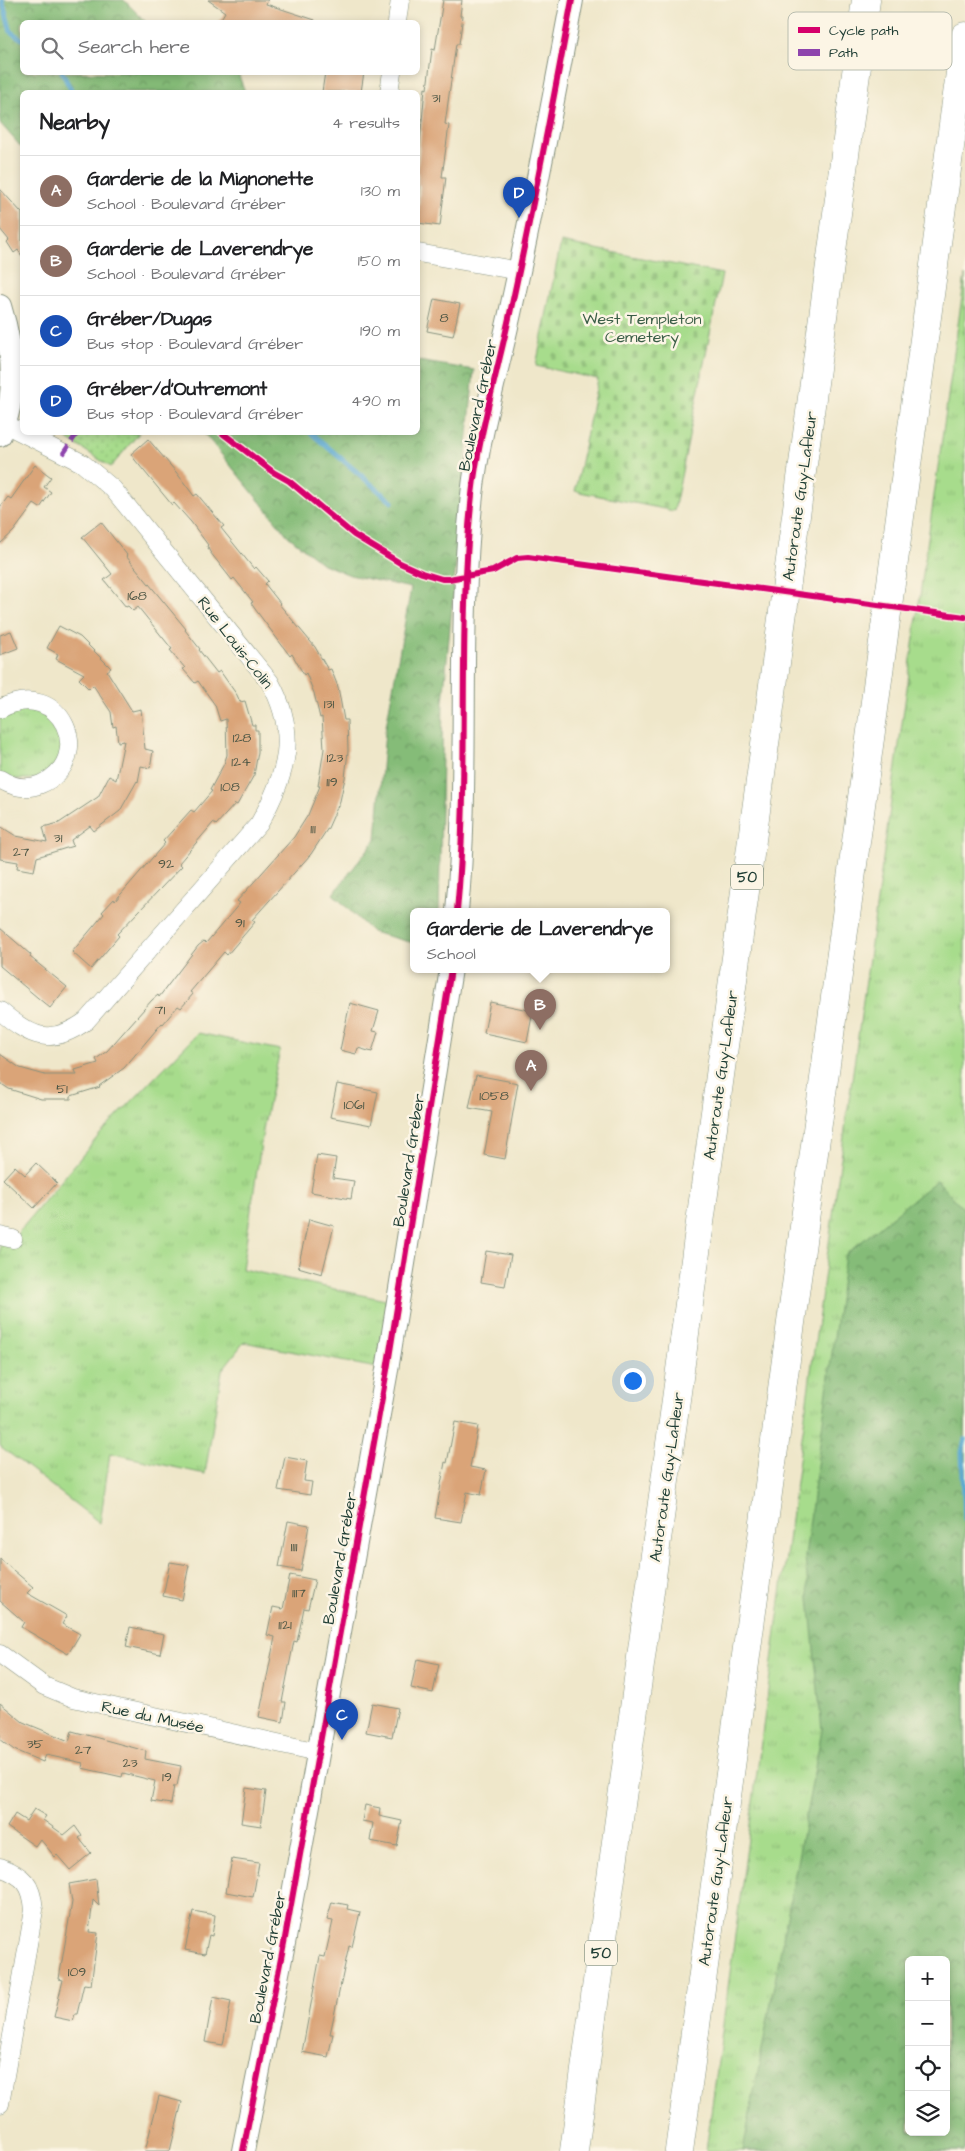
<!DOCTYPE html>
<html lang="en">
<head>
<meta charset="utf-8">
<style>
	:root { --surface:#fff; --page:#f2f2f2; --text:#202124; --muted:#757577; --line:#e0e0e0; --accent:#1f6fb2 }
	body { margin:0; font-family:"Architects Daughter",sans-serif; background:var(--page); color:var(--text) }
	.controls { position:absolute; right:15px; bottom:15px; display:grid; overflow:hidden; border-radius:8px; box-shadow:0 2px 8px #0003 }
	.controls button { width:45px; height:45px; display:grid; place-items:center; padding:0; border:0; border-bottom:1px solid var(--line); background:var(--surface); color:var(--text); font:25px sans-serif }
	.you { position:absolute; left:632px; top:1380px; width:18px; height:18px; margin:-12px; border:4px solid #fff; border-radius:50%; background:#1a73e8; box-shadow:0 0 0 8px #1a73e833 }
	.badge { display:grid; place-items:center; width:32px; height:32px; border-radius:50%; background:var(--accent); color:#fff; font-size:16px; font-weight:700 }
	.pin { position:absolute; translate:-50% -41px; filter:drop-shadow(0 1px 2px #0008) }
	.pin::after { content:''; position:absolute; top:26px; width:18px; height:15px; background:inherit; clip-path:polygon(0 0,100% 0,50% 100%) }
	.popup { position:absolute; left:410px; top:908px; width:260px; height:65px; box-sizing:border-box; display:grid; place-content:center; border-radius:8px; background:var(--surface); filter:drop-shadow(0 1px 4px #0005); font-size:16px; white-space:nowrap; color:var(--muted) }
	.popup b { font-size:19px; color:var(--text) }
	.popup::after { content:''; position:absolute; left:50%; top:100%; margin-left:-10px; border:10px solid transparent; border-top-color:var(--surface) }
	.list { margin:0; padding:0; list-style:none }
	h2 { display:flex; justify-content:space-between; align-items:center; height:65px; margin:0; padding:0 20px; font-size:21px }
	h2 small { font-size:16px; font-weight:400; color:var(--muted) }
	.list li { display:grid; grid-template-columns:32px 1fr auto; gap:15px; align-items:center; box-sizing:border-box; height:70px; padding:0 20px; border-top:1px solid var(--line) }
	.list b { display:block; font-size:19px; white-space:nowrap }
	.list p { margin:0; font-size:16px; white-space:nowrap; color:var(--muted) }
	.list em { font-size:16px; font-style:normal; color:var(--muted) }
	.icon { flex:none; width:28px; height:28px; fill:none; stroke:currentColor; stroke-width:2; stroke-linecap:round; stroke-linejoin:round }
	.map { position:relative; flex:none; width:965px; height:2151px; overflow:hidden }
	.search { position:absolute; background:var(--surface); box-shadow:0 2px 8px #0003; left:20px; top:20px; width:400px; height:55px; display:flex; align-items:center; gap:12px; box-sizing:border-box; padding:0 18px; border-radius:8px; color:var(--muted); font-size:19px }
	.panel { position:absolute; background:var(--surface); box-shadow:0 2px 8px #0003; left:20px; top:90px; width:400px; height:345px; border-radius:8px }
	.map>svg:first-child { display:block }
	.grass { fill:url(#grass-tufts); stroke:#638c60; fill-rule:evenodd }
	.forest { fill:url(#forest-crowns); stroke:#527c56; fill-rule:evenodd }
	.cemetery { fill:url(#cemetery-stones); stroke:#638c60 }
	.park { fill:url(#park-dots); stroke:#638c60 }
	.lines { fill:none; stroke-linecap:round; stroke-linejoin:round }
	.stream { stroke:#55a6d0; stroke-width:5 }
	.building { fill:#daa478 }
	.minor-casing { stroke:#87927f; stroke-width:19 }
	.tertiary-casing { stroke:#87927f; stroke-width:24 }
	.motorway-casing { stroke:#87927f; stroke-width:29 }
	.minor { stroke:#fff; stroke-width:18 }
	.tertiary { stroke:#fff; stroke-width:22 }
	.motorway { stroke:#fff; stroke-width:28 }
	.quiet { stroke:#8e44ad; stroke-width:5; stroke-dasharray:10 5; stroke-linecap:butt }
	.cycleway-casing { stroke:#fcf5e5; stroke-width:9 }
	.cycleway { stroke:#d6006c; stroke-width:6 }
	.labels { text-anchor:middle; stroke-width:5; stroke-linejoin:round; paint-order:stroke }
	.number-label { font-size:14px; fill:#4e5745 }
	.shield { fill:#fcf5e5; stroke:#617469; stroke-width:1 }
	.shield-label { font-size:15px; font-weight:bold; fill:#1f3d34 }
	.park-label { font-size:16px; fill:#3a5d46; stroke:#fcf5e5 }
	.street-label { font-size:16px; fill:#1f3d34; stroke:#fcf5e5 }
	.key { fill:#fcf5e5; stroke:#babeb0; stroke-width:1 }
	.key-label { font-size:14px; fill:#1f3d34 }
</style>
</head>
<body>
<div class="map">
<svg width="965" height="2151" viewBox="0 0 965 2151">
	<defs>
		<pattern id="grass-tufts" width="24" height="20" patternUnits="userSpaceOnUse" patternTransform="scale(1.25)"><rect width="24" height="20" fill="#a7dc8c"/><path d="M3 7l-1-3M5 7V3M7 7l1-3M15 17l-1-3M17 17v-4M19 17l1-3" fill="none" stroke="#8fbe79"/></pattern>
		<pattern id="forest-crowns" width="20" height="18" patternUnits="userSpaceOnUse" patternTransform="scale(1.25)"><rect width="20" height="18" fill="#85bc78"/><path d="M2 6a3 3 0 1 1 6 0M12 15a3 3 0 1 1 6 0" fill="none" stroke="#6c9a63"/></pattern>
		<pattern id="cemetery-stones" width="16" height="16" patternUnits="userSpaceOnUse" patternTransform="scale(1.25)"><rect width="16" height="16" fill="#a7dc8c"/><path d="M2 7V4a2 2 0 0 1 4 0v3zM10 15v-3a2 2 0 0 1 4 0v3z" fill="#8fbe79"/></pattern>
		<pattern id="park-dots" width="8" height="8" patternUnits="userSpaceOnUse" patternTransform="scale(1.25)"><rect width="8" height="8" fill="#a7dc8c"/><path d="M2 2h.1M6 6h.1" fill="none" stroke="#8fbe79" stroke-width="1.8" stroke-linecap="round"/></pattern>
	</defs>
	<rect width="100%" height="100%" fill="#fcf5e5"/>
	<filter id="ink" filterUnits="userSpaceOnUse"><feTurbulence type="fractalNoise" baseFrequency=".02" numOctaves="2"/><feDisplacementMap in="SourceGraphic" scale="10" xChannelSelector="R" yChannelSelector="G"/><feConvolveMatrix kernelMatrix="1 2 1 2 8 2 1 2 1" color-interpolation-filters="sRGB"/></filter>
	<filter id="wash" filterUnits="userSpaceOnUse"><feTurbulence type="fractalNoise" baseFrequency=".0096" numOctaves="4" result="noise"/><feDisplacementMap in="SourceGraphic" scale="20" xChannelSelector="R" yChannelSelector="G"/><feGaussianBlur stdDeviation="1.12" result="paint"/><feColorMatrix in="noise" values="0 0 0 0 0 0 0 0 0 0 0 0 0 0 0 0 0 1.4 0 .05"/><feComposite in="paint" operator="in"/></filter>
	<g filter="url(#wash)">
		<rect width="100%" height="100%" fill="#efe7ca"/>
		<path class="grass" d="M965,275V2151H706L810,1378ZM909,1960H946V2132H909Z
			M35,701L69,737L51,779H0V709Z
			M198,1033L280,1050L264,1124L242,1269L399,1303L387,1370L244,1342L222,1370L205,1474L110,1453L100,1523L0,1446V1236L13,1239L101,1133Z"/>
		<path class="forest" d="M0,0H124L146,22H22V72L238,73L245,92H22V148L0,123Z
			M418,361L474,370L443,702L439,911H414V943L372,932L333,894L376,839L385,732L411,588L350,575L323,564L288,536L204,433L418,432Z
			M937,1180L965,1211V2151H743L822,1730L805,1557L845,1255ZM909,1960H946V2132H909Z"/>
		<path class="cemetery" d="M561,242L722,274L674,511L575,491L598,379L536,366Z"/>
		<path class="park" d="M58,433H139L111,467Z"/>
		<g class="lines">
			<path class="stream" d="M2,0L11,32L22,39
				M62,72L72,92
				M310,432L392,502
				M965,1440L962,1452L965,1519"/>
		</g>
		<g id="blocks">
			<path class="building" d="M208,0H268L266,4L315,20V22H219L225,12Z
				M443,0H462L460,16H463L459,44H456L445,124L449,125L442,177H446L440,226L418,223L420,185H418V165L425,88L427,89L432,49L435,50Z
				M325,72H364L361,92H322Z
				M0,189L22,213V256L18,250L14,253L7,242L9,240L0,229Z
				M434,299L460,304L453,336L427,331Z
				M148,439L176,472L194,496L197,494L212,512L224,526L221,528L254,569L256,567L268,581L265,584L280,603L279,604L315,647L328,670L331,669L338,687L344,720H347L348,751L345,778L340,801L328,828L311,854L252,920L255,922L243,936L227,955L224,952L190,992L193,994L181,1008L178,1006L163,1024L162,1023L124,1068L99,1086L100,1087L71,1096V1099H41L9,1089L0,1083V1054L20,1068L45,1075H77L75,1070L98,1063L96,1059L107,1051L152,1000L158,995L159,997L198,946L204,941L206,943L240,903L237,901L294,837L308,815L320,786H318L324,749L322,717L320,718L314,693L306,673L304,675L292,654L290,656L255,609L251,603L253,602L234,578L232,580L210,552L207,546L208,545L191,522L174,503L172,505L135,460L131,454Z
				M35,465L51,477L44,487L51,492L40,508L34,504L14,531L0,544V507L8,497L11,499Z
				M101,522L127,555L126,556L186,629L185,630L200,649L199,650L217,673L220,671L237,695L240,702L245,701L252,725H255V730H258V752L254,775L237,805L235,804L216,825L213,823L179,863L182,866L117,934L119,936L91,969L72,952L104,914L102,912L114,899L115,901L165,843L163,841L191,810L194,812L212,791L210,790L224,764L227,755L226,719L220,721L215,705L198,681L195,683L183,669L185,668L170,650L172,649L138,607L133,611L128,606L126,607L104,580L112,574L82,537Z
				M59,626L80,637L111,668L107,671L132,711L141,709L145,749L153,751L150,768L141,766L138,782L137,781L120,811L94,831L90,826L71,840L73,846L37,857L34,871L17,868L18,862L0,859V826L16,836L47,842L43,827L59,823L98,797L109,776L116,780L124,741L118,742L116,726L113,727L111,712L93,685L89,689L79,679L84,674L56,659L58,654L47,648Z
				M11,631L18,648L0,655V635Z
				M0,928L31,955L30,957L67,987L50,1008L0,966Z
				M490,1002L533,1011L527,1042L484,1033Z
				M350,1003L379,1011L373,1031L378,1032L372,1052L358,1048L356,1054L340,1050Z
				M476,1075L518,1083L505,1159L484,1155L492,1112L469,1108Z
				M337,1084L378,1092L371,1125L330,1117Z
				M317,1155L336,1158L333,1178L354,1181L351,1199L311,1192Z
				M36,1163L57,1183L34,1208L3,1179L15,1166L25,1175Z
				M309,1219L334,1226L322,1274L298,1267Z
				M486,1251L511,1255L505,1286L481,1282Z
				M455,1422L478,1426L470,1467L486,1470L481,1495L467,1492L461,1522L435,1518L445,1462L447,1463Z
				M285,1457L307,1461L304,1481L312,1482L310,1495L278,1490Z
				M288,1521L309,1525L301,1571L279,1567Z
				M0,1559L33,1587L27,1593L67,1616L62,1624L80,1634L68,1654L21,1627L24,1622L0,1601Z
				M170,1562L189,1565L182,1600L163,1596Z
				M290,1575L315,1580L308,1609L304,1608L297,1642L294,1641L282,1702H286L283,1722L259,1717L275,1637L267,1635L273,1607L283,1609Z
				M130,1627L164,1634L160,1654L126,1647Z
				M417,1659L439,1664L433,1693L411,1688Z
				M0,1703L23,1722L69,1741L72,1731L146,1751L145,1759L181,1766L177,1786H174L171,1804L151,1801L155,1781L123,1773L122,1777L82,1768L83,1763L46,1755L43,1762L14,1750L0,1739Z
				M372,1703L398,1708L392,1737L366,1732Z
				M246,1788L266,1791L261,1826L241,1823Z
				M365,1805L380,1808L379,1816L402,1821L397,1846L370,1841L373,1823L362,1821Z
				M34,1809L46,1816L43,1820L64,1835L75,1826L82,1836L79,1838L91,1853L70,1870L57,1855L55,1857L40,1839L35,1846L7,1827L15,1814L26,1821Z
				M232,1859L259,1863L253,1897L226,1892Z
				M96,1879L99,1906L93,1900L89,1932L98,1933L91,1985L84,1984L77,2014H75L73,2021L54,2017L63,1980L59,1979L72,1902L69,1884Z
				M332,1902L348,1905L347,1909L360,1912L352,1947L349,1946L330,2034H333L328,2057L302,2052L320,1956L325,1957L333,1921L327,1920Z
				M193,1911L215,1915L212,1936L209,1935L205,1954L185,1950Z
				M213,1997L231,2001L223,2045L205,2042Z
				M159,2096L182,2102L170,2151H145Z"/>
		</g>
	</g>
	<g filter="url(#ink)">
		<use href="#blocks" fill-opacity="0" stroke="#87927f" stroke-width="1"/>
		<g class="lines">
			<g class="minor-casing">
				<path id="minor" d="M397,22L400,0
					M389,92L392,72
					M418,253L519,271
					M0,709C62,676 97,760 41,784C27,790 12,787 0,779
					M0,1011C31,1037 50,1047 86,1021L259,824C287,774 299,735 270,682L113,489L82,463L5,424
					M0,1236L13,1239
					M0,1654L44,1686L73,1698L318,1752
					M0,1867C24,1876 32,1884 34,1910L0,2104"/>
			</g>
			<g class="tertiary-casing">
				<path id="tertiary" d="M0,306C13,348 19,394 0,435
					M457,911C470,773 457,633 472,495C479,431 499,367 512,304C534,203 553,102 572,0
					M243,2151L285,1938L387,1370L451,969"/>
			</g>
			<g class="motorway-casing">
				<path id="motorway" d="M574,2151L866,0
					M679,2151L965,36"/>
			</g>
			<use href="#minor" class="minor"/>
			<use href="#tertiary" class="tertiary"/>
			<use href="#motorway" class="motorway"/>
			<path class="quiet" d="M63,454L78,432"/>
			<g class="cycleway-casing">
				<path id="cycleway" d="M221,432L273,472L289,481L354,535L400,563L422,573L442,579H449L493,571L517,558L528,557L965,617
					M457,911C470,773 457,633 472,495C479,431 499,367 512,304C534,203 553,102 572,0
					M243,2151L285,1938L387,1370L451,969"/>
			</g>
			<use href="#cycleway" class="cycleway"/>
		</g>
	</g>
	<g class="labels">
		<g class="number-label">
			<text x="436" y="102">31</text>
			<text x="444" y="322">8</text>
			<text x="137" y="600">168</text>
			<text x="329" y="708">131</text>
			<text x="242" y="742">128</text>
			<text x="335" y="762">123</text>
			<text x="241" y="766">124</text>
			<text x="332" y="786">119</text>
			<text x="230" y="791">108</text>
			<text x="313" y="833">111</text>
			<text x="58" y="842">31</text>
			<text x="21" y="856">27</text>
			<text x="166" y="868">92</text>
			<text x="240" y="927">91</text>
			<text x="160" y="1014">71</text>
			<text x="62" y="1093">51</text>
			<text x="494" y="1100">1058</text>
			<text x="354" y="1109">1061</text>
			<text x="294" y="1551">1111</text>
			<text x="299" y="1597">1117</text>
			<text x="285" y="1629">1121</text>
			<text x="35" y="1748">35</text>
			<text x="83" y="1754">27</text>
			<text x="130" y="1767">23</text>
			<text x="167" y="1781">19</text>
			<text x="77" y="1976">109</text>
		</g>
		<g class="shield">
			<rect x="731" y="864.5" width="32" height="25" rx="4"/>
			<rect x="585" y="1940.5" width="32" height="25" rx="4"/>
		</g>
		<g class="shield-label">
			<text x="747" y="882">50</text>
			<text x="601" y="1958">50</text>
		</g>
		<g class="park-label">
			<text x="642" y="324">West Templeton<tspan x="642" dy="18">Cemetery</tspan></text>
		</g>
		<g class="street-label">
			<text transform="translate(477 405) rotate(-78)" y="6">Boulevard Gréber</text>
			<text transform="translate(799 496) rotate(-82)" y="6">Autoroute Guy-Lafleur</text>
			<text transform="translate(236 642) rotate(52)" y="6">Rue Louis-Colin</text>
			<text transform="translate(720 1075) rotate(-82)" y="6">Autoroute Guy-Lafleur</text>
			<text transform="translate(408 1160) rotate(-81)" y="6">Boulevard Gréber</text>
			<text transform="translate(666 1477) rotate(-82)" y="6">Autoroute Guy-Lafleur</text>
			<text transform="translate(339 1558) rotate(-80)" y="6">Boulevard Gréber</text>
			<text transform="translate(153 1716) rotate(12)" y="6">Rue du Musée</text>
			<text transform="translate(715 1881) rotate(-82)" y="6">Autoroute Guy-Lafleur</text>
			<text transform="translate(267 1957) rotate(-79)" y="6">Boulevard Gréber</text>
		</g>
	</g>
	<rect x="788" y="12" width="164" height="58" rx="8" class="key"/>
	<rect x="798" y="27" width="22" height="6" fill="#d6006c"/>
	<rect x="798" y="49" width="22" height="7" fill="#8e44ad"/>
	<g class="key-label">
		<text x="829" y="35">Cycle path</text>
		<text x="829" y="57">Path</text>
	</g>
</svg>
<div class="controls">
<button>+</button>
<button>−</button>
<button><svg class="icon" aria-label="locate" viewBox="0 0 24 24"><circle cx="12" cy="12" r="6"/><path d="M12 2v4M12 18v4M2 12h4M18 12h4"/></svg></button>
<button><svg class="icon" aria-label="layers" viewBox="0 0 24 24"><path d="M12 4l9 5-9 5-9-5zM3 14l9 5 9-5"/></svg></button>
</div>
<div class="you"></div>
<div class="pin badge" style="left:531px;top:1091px;background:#8d6e63">A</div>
<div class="pin badge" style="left:540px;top:1030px;background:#8d6e63">B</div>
<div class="popup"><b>Garderie de Laverendrye</b>School</div>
<div class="pin badge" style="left:342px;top:1740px;background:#1a4fb4">C</div>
<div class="pin badge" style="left:519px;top:218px;background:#1a4fb4">D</div>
<div class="search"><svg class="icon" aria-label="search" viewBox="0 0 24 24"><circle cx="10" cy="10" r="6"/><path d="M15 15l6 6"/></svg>Search here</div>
<section class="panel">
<h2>Nearby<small>4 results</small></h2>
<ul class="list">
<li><span class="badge" style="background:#8d6e63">A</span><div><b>Garderie de la Mignonette</b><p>School · Boulevard Gréber</p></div><em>130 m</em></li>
<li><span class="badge" style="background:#8d6e63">B</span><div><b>Garderie de Laverendrye</b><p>School · Boulevard Gréber</p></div><em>150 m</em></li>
<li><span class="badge" style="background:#1a4fb4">C</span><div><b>Gréber/Dugas</b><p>Bus stop · Boulevard Gréber</p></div><em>190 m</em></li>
<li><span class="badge" style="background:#1a4fb4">D</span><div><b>Gréber/d'Outremont</b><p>Bus stop · Boulevard Gréber</p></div><em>490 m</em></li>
</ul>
</section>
</div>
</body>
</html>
